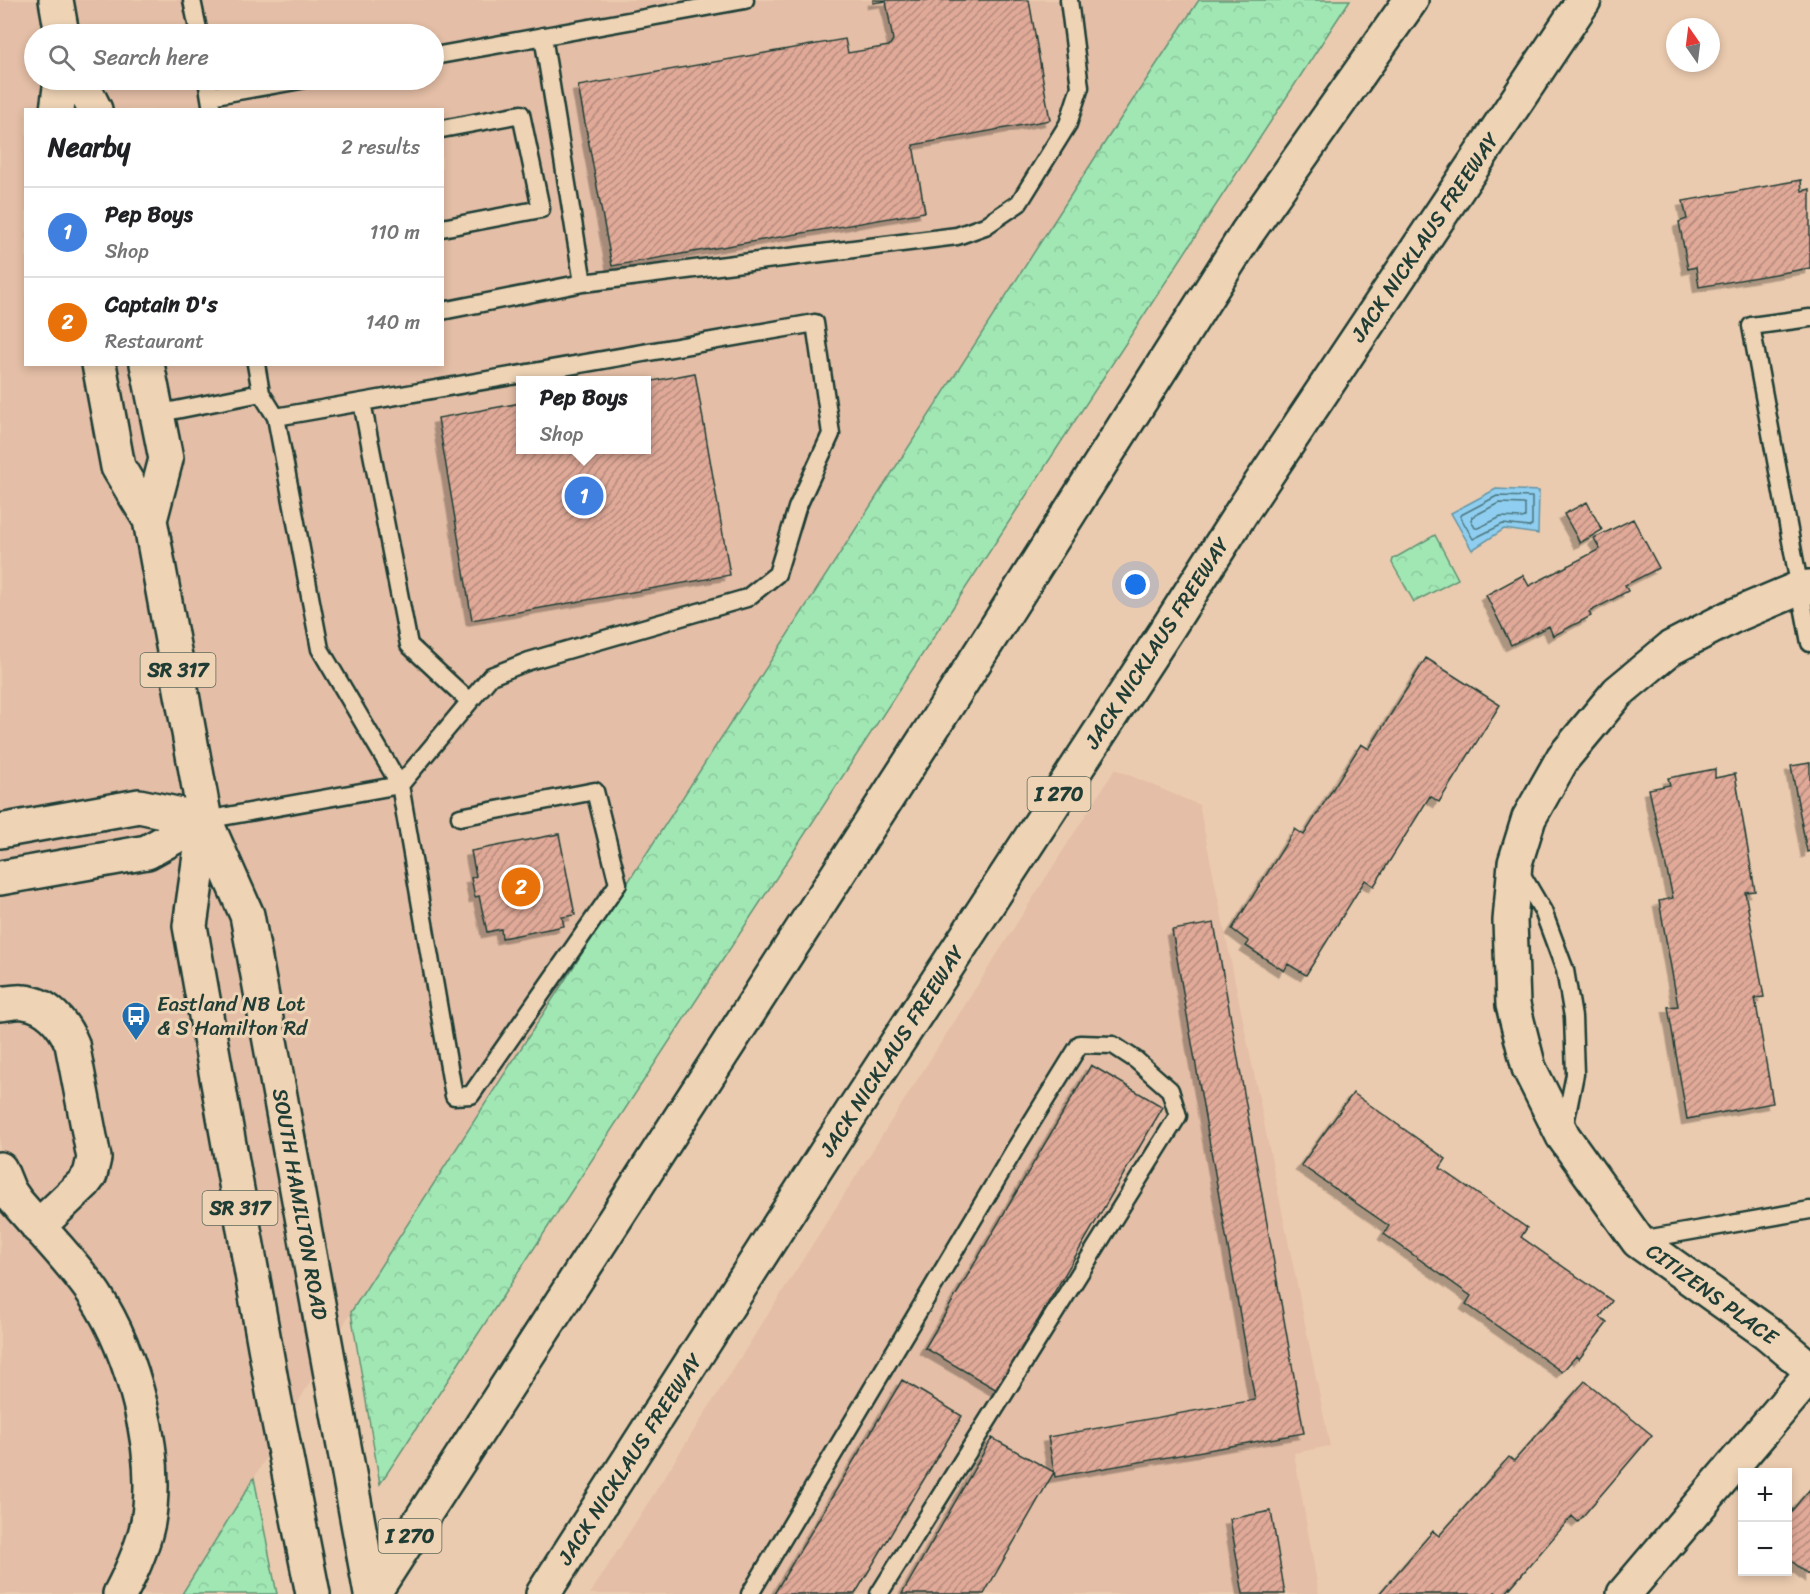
<!DOCTYPE html>
<html lang="en">
<head>
<meta charset="utf-8">
<style>
	:root { --surface:#fff; --page:#f2f2f2; --text:#202124; --muted:#757577; --line:#e0e0e0; --accent:#ea580c }
	body { margin:0; font-family:Sriracha,sans-serif; background:var(--page); color:var(--text) }
	.controls { position:absolute; right:18px; bottom:18px; display:grid; overflow:hidden; border-radius:0px; box-shadow:0 3px 9px #0003 }
	.controls button { width:54px; height:54px; display:grid; place-items:center; padding:0; border:0; border-bottom:2px solid var(--line); background:var(--surface); color:var(--text); font:30px sans-serif }
	.compass { position:absolute; left:1666px; top:18px; width:54px; height:54px; border-radius:50%; background:var(--surface); box-shadow:0 3px 9px #0003; rotate:346deg }
	.you { position:absolute; left:1136px; top:585px; width:21px; height:21px; margin:-15px; border:4px solid #fff; border-radius:50%; background:#1a73e8; box-shadow:0 0 0 9px #1a73e833 }
	.badge { display:grid; place-items:center; width:39px; height:39px; border-radius:50%; background:var(--accent); color:#fff; font-size:20px; font-weight:700 }
	.pin { position:absolute; translate:-50% -50%; border:3px solid #fff; box-shadow:0 2px 6px #0006 }
	.popup { position:absolute; left:516px; top:376px; width:135px; height:78px; box-sizing:border-box; display:grid; place-content:center; border-radius:0px; background:var(--surface); filter:drop-shadow(0 2px 4px #0005); font-size:20px; white-space:nowrap; color:var(--muted) }
	.popup b { font-size:22px; color:var(--text) }
	.popup::after { content:''; position:absolute; left:50%; top:100%; margin-left:-12px; border:12px solid transparent; border-top-color:var(--surface) }
	.list { margin:0; padding:0; list-style:none }
	h2 { display:flex; justify-content:space-between; align-items:center; height:78px; margin:0; padding:0 24px; font-size:26px }
	h2 small { font-size:20px; font-weight:400; color:var(--muted) }
	.list li { display:grid; grid-template-columns:39px 1fr auto; gap:18px; align-items:center; box-sizing:border-box; height:90px; padding:0 24px; border-top:2px solid var(--line) }
	.list b { display:block; font-size:22px; white-space:nowrap }
	.list p { margin:0; font-size:20px; white-space:nowrap; color:var(--muted) }
	.list em { font-size:20px; font-style:normal; color:var(--muted) }
	.icon { flex:none; width:33px; height:33px; fill:none; stroke:currentColor; stroke-width:2; stroke-linecap:round; stroke-linejoin:round }
	.map { position:relative; flex:none; width:1810px; height:1594px; overflow:hidden }
	.search { position:absolute; background:var(--surface); box-shadow:0 3px 9px #0003; left:24px; top:24px; width:420px; height:66px; display:flex; align-items:center; gap:15px; box-sizing:border-box; padding:0 21px; border-radius:33px; color:var(--muted); font-size:22px }
	.panel { position:absolute; background:var(--surface); box-shadow:0 3px 9px #0003; left:24px; top:108px; width:420px; height:258px; border-radius:0px }
	.map>svg:first-child { display:block }
	.built { fill:#e4bea6; fill-rule:evenodd }
	.forest { fill:url(#forest-crowns); stroke:#609274; stroke-width:1.5 }
	.water { fill:#8fcef0; stroke:#6294a5; stroke-width:1.5 }
	.lines { fill:none; stroke-linecap:round; stroke-linejoin:round }
	.shore { stroke:#4c777f; stroke-width:1.5 }
	.building { fill:url(#building-hatch); stroke:#1f3d34; stroke-width:1.5; filter:url(#shadow) }
	.service-casing { stroke:#1f3d34; stroke-width:21 }
	.minor-casing { stroke:#1f3d34; stroke-width:38 }
	.primary-casing { stroke:#1f3d34; stroke-width:38 }
	.motorway-casing { stroke:#1f3d34; stroke-width:38 }
	.service { stroke:#eed3b5; stroke-width:16 }
	.minor { stroke:#eed3b5; stroke-width:33 }
	.primary { stroke:#eed3b5; stroke-width:33 }
	.motorway { stroke:#eed3b5; stroke-width:33 }
	.labels { text-anchor:middle; stroke-width:6; stroke-linejoin:round; paint-order:stroke }
	.shield { fill:#eed3b5; stroke:#5d6a5b; stroke-width:1.5 }
	.shield-label { font-size:20px; font-weight:bold; fill:#1f3d34 }
	.street-label { font-size:21px; fill:#1f3d34; stroke:#eed3b5 }
	.poi-label { font-size:21px; fill:#1f3d34; stroke:#eed3b5; text-anchor:start }
</style>
</head>
<body>
<div class="map">
<svg width="1810" height="1594" viewBox="0 0 1810 1594">
	<defs>
		<pattern id="forest-crowns" width="20" height="18" patternUnits="userSpaceOnUse" patternTransform="scale(1.5)"><rect width="20" height="18" fill="#a1e7b4"/><path d="M2 6a3 3 0 1 1 6 0M12 15a3 3 0 1 1 6 0" fill="none" stroke="#8ac79b"/></pattern>
		<pattern id="building-hatch" width="6" height="6" patternUnits="userSpaceOnUse" patternTransform="scale(1.5)"><rect width="6" height="6" fill="#e0a998"/><path d="M-1 1l2-2M0 6l6-6M5 7l2-2" fill="none" stroke="#b58b7d"/></pattern>
		<filter id="shadow"><feDropShadow dx="-5.5" dy="5.5" stdDeviation="0" flood-color="#0004"/></filter>
	</defs>
	<rect width="100%" height="100%" fill="#ebcbaf"/>
	<filter id="ink" filterUnits="userSpaceOnUse"><feTurbulence type="fractalNoise" baseFrequency=".0167" numOctaves="2"/><feDisplacementMap in="SourceGraphic" scale="12" xChannelSelector="R" yChannelSelector="G"/><feConvolveMatrix kernelMatrix="1 2 1 2 8 2 1 2 1" color-interpolation-filters="sRGB"/></filter>
	<g filter="url(#ink)">
		<path class="built" d="M0,0H1199L1109,136L351,1312L254,1478L182,1594H0ZM34,34H434V80H34ZM26,110H442V364H26ZM521,380H647V450H521Z
			M1115,769L1199,805L1330,1446L1294,1453L1319,1594H590Z"/>
		<path class="forest" d="M1199,0H1350L380,1484L351,1312L1109,136Z
			M1435,535L1458,579L1414,602L1392,563L1393,559Z
			M254,1478L277,1594H182Z"/>
		<path class="water" d="M1496,489L1539,491L1538,534L1504,529L1472,550L1451,513Z"/>
		<g class="lines">
			<path class="shore" d="M1497,496L1532,497V525L1529,527L1503,524L1473,539L1461,518V515Z
				M1499,503L1524,504L1525,506V517L1522,518L1501,517L1478,528H1475L1471,520L1472,517Z"/>
		</g>
		<path class="building" d="M873,0H1029L1050,120L913,145L925,212L612,266L578,86L845,39L848,53L889,46L893,40L886,1L873,3Z
			M1801,180L1802,191L1810,189V268L1699,287L1696,267L1688,269L1679,222L1687,219L1683,201Z
			M695,373L730,575L472,620L438,418L521,403V450H647V382Z
			M1587,502L1602,530L1580,543L1564,514Z
			M1633,519L1659,568L1625,585L1628,591L1589,612L1591,616L1553,636L1549,626L1511,645L1486,595L1523,575L1529,586L1600,549L1594,538Z
			M1426,658L1500,705L1439,802L1430,796L1374,886L1365,880L1306,975L1288,964L1284,971L1246,946L1249,942L1232,929L1295,829L1304,835L1361,744L1369,749Z
			M1810,763V851L1807,852L1791,766Z
			M1715,769V778L1735,774L1755,891L1745,892L1764,997L1755,998L1773,1103L1687,1119L1668,1007L1678,1006L1659,901L1673,898L1649,789L1670,785L1668,778Z
			M559,834L575,915L562,917L564,926L502,938L501,929L487,932L479,896L475,897L471,878L476,876L471,851Z
			M1214,923L1304,1433L1055,1477L1048,1437L1255,1400L1172,930Z
			M1091,1065L1163,1107L997,1390L925,1348Z
			M1353,1093L1446,1159L1440,1168L1527,1228L1521,1237L1612,1301L1600,1317L1607,1323L1579,1359L1576,1356L1562,1372L1466,1304L1471,1296L1384,1234L1389,1226L1301,1165Z
			M902,1380L962,1416L855,1594H774Z
			M1585,1381L1652,1435L1578,1522L1572,1516L1505,1594H1498L1495,1592L1493,1594H1379L1433,1531L1439,1536L1509,1457L1514,1461Z
			M992,1438L1054,1472L984,1594H902Z
			M1810,1489V1576L1788,1558V1515Z
			M1271,1511L1285,1594H1243L1230,1519Z"/>
		<g class="lines">
			<g class="service-casing">
				<path id="service" d="M192,0L199,34
					M543,36L583,283L957,236L985,226L1019,203L1068,124L1080,87L1069,0
					M434,56L745,0
					M207,80L212,110
					M210,96L301,80
					M442,129L521,114L541,209L442,228
					M442,311L583,283
					M1810,318L1751,326L1810,643
					M256,364L261,393L276,417L320,649L400,785L454,1096L471,1095L618,884L595,791L460,817
					M362,402L409,645L469,701
					M156,414L261,393
					M205,820L400,785L491,676L529,661L747,598L777,574L797,508L831,434L815,323L276,417
					M1519,870L1543,911L1565,970L1573,1017L1575,1074L1564,1129
					M1640,1240L1810,1210
					M750,1594L1015,1149L1080,1044L1113,1045L1136,1060L1170,1090L1178,1116L879,1594"/>
			</g>
			<g class="minor-casing">
				<path id="minor" d="M1810,587L1800,588L1731,617L1671,648L1618,692L1563,758L1529,818L1515,863L1510,921L1513,1005L1529,1068L1563,1136L1638,1241L1766,1332L1810,1369
					M0,831L139,806L205,820
					M0,878L147,852L205,820
					M0,1004C8,1003 16,1001 24,1002C47,1004 64,1024 72,1044L94,1158L90,1175L84,1183L38,1227
					M0,1169L9,1191L16,1201C42,1232 72,1261 95,1295C133,1353 160,1453 148,1522C143,1547 132,1571 120,1594
					M1624,1594L1810,1375"/>
			</g>
			<g class="primary-casing">
				<path id="primary" d="M56,0L62,34
					M80,80L95,110
					M57,110L61,80
					M99,364L118,467L150,520L205,820L247,915L371,1594
					M147,364L166,459L150,520
					M205,820L190,926L274,1397L313,1594"/>
			</g>
			<g class="motorway-casing">
				<path id="motorway" d="M373,1594L951,699L1247,233L1411,0
					M543,1594L852,1112L1168,628L1243,510L1584,0"/>
			</g>
			<use href="#service" class="service"/>
			<use href="#minor" class="minor"/>
			<use href="#primary" class="primary"/>
			<use href="#motorway" class="motorway"/>
		</g>
	</g>
	<defs>
		<g id="bus-pin" transform="scale(1.5)"><path d="M0 17L-7.5 6A9.5 9.5 0 1 1 7.5 6Z" fill="#1f6fb2" stroke="#eed3b5"/><path d="M-5-6H5V4H4V6H2V4H-2V6H-4V4H-5ZM-3.5-4V0h7V-4ZM-3.5 1.2v1.5H-2V1.2ZM2 1.2v1.5H3.5V1.2Z" fill="#fff"/></g>
	</defs>
	<g fill-rule="evenodd">
		<use href="#bus-pin" x="136" y="1016"/>
	</g>
	<g class="labels">
		<g class="shield">
			<rect x="140.5" y="653" width="75" height="34" rx="4.5"/>
			<rect x="1027.5" y="777" width="63" height="34" rx="4.5"/>
			<rect x="202.5" y="1191" width="75" height="34" rx="4.5"/>
			<rect x="378.5" y="1519" width="63" height="34" rx="4.5"/>
		</g>
		<g class="shield-label">
			<text x="178" y="677">SR 317</text>
			<text x="1059" y="801">I 270</text>
			<text x="240" y="1215">SR 317</text>
			<text x="410" y="1543">I 270</text>
		</g>
		<g class="street-label">
			<text transform="translate(1425 237) rotate(-56)" y="7">JACK NICKLAUS FREEWAY</text>
			<text transform="translate(1157 643) rotate(-57)" y="7">JACK NICKLAUS FREEWAY</text>
			<text transform="translate(892 1051) rotate(-57)" y="7">JACK NICKLAUS FREEWAY</text>
			<text transform="translate(300 1204) rotate(80)" y="7">SOUTH HAMILTON ROAD</text>
			<text transform="translate(1712 1294) rotate(36)" y="7">CITIZENS PLACE</text>
			<text transform="translate(630 1459) rotate(-57)" y="7">JACK NICKLAUS FREEWAY</text>
		</g>
		<g class="poi-label">
			<text x="157" y="1011">Eastland NB Lot<tspan x="157" dy="24">&amp; S Hamilton Rd</tspan></text>
		</g>
	</g>
</svg>
<div class="controls">
<button>+</button>
<button>−</button>
</div>
<svg class="compass" viewBox="-18 -18 36 36"><path d="M0-13l5 13h-10z" fill="#e53935"/><path d="M0 13l5-13h-10z" fill="#757577"/></svg>
<div class="you"></div>
<div class="pin badge" style="left:584px;top:496px;background:#3f7fe0">1</div>
<div class="popup"><b>Pep Boys</b>Shop</div>
<div class="pin badge" style="left:521px;top:887px;background:#e8710a">2</div>
<div class="search"><svg class="icon" aria-label="search" viewBox="0 0 24 24"><circle cx="10" cy="10" r="6"/><path d="M15 15l6 6"/></svg>Search here</div>
<section class="panel">
<h2>Nearby<small>2 results</small></h2>
<ul class="list">
<li><span class="badge" style="background:#3f7fe0">1</span><div><b>Pep Boys</b><p>Shop</p></div><em>110 m</em></li>
<li><span class="badge" style="background:#e8710a">2</span><div><b>Captain D's</b><p>Restaurant</p></div><em>140 m</em></li>
</ul>
</section>
</div>
</body>
</html>
